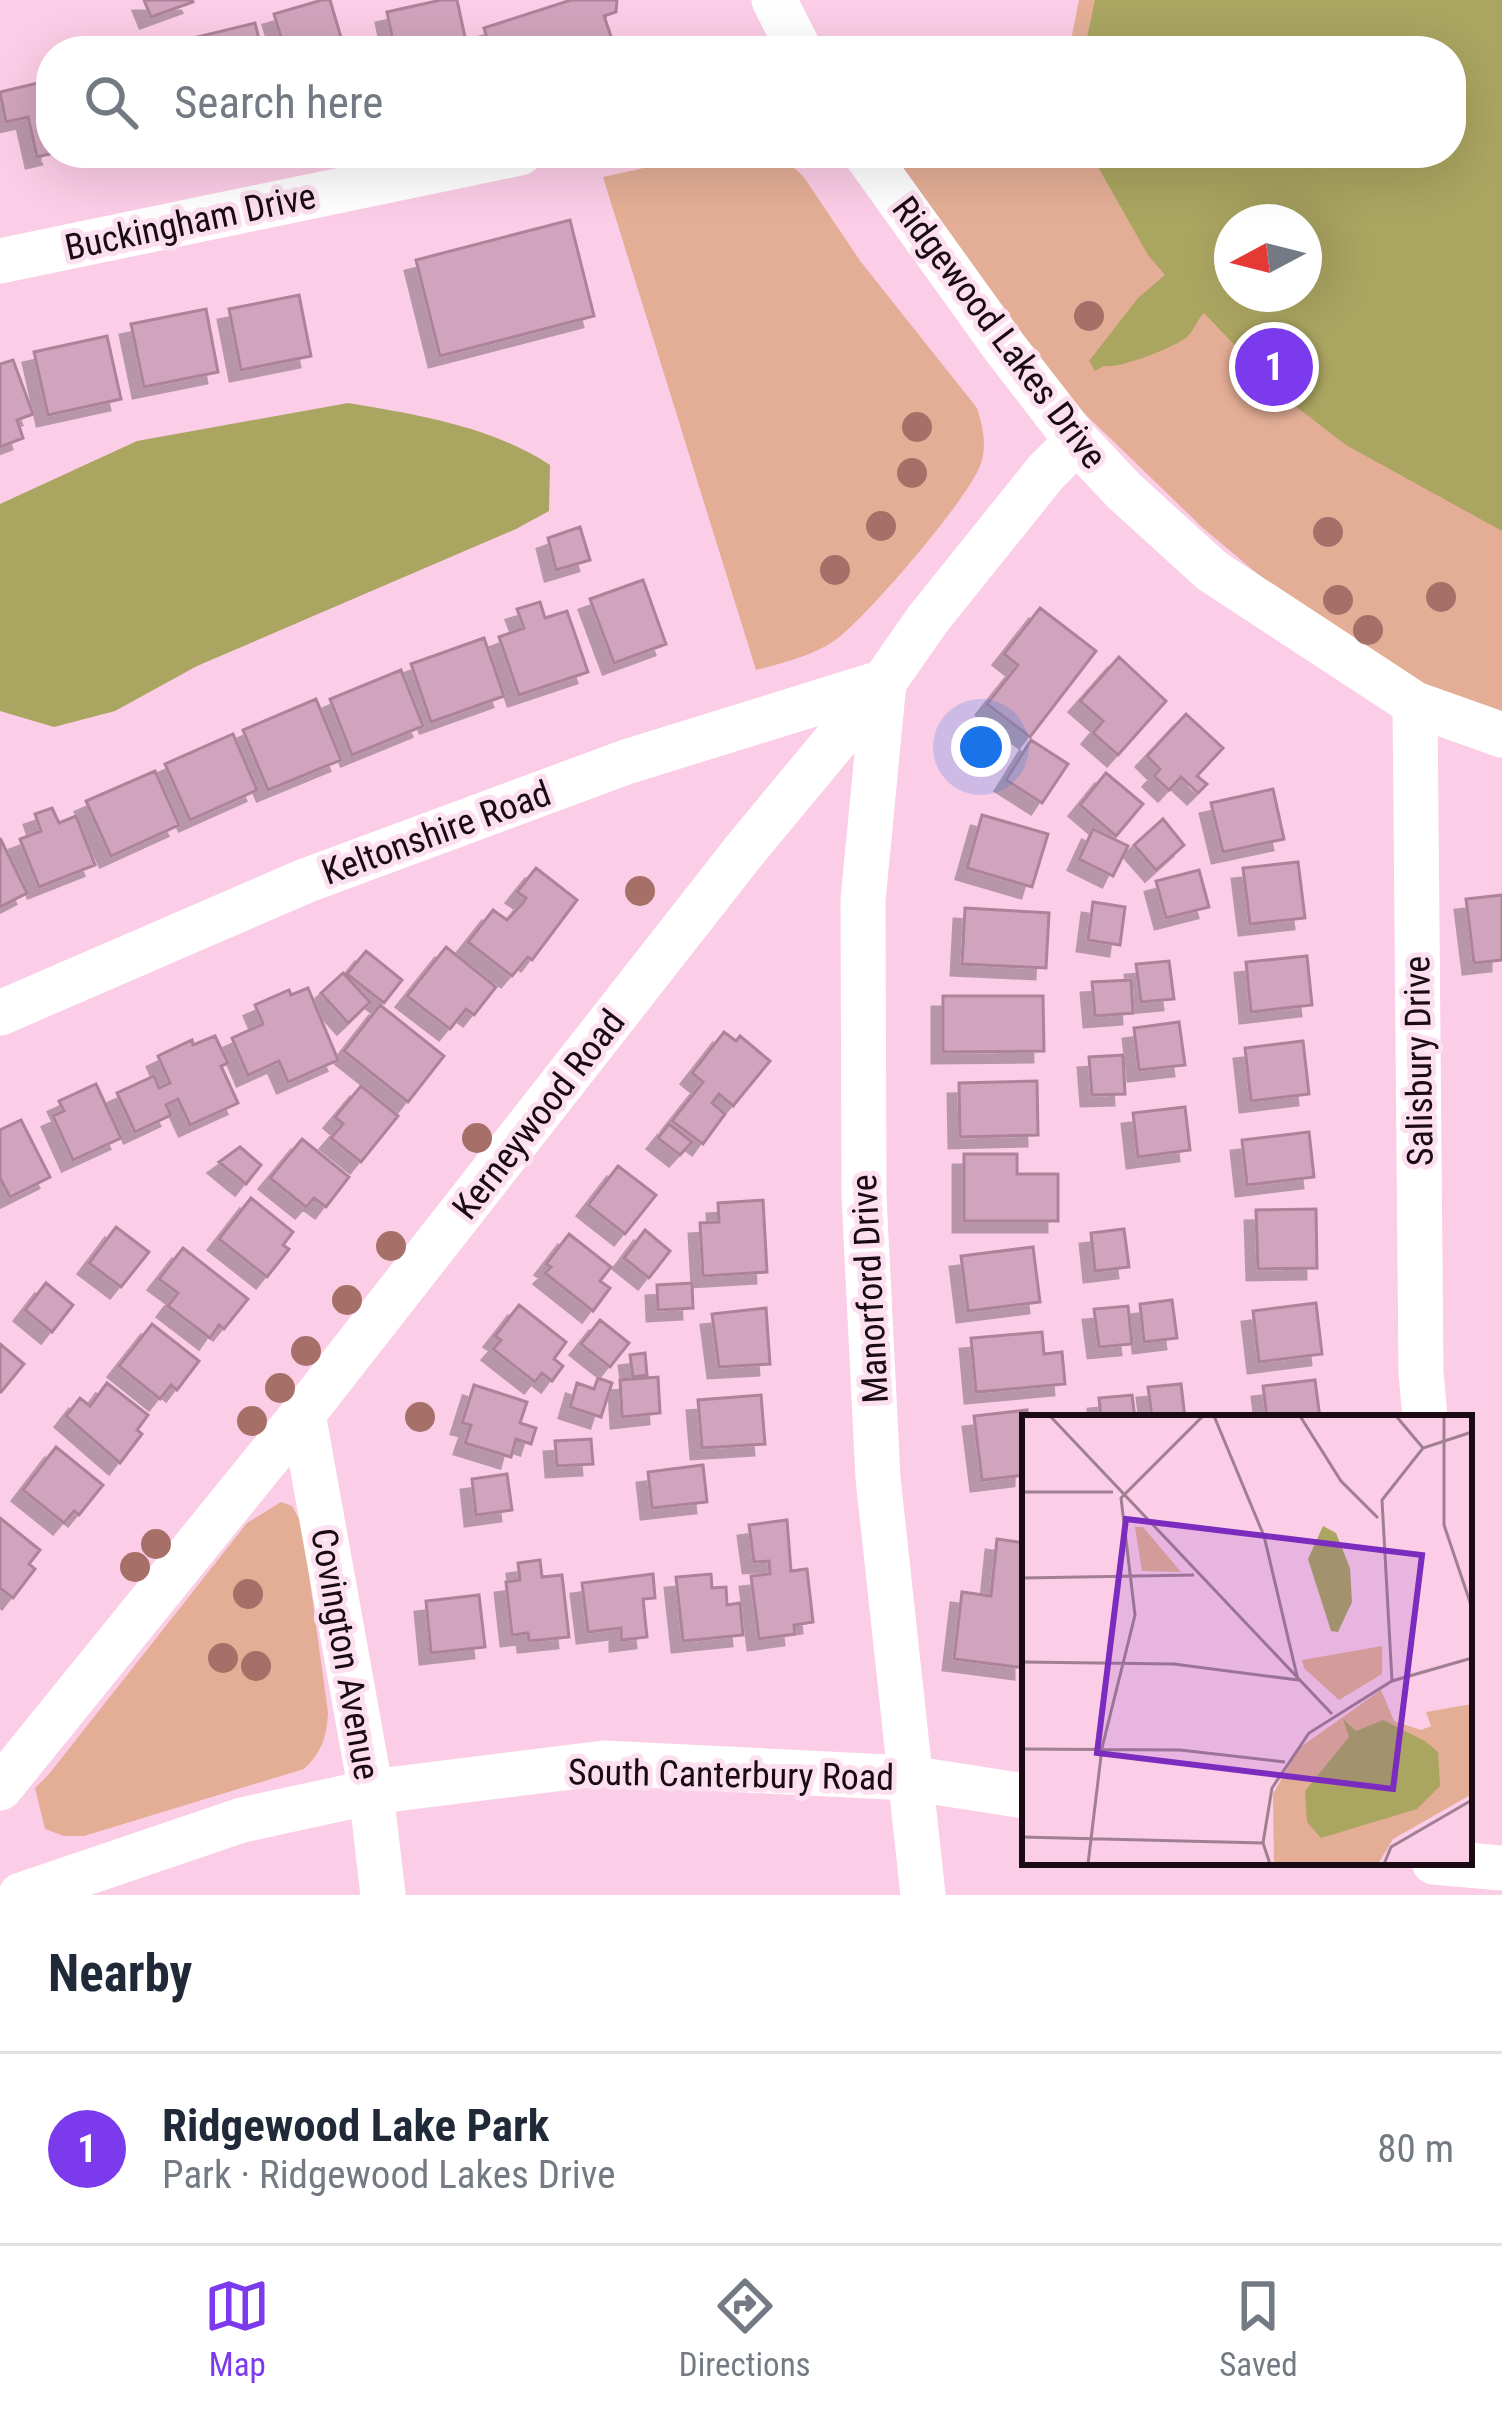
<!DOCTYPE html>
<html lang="en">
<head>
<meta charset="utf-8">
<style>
	:root { --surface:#fff; --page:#f2f2f3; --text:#1f2937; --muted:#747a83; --line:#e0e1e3; --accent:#7c3aed }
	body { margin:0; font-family:"Roboto Condensed",sans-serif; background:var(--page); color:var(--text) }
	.compass { position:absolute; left:1214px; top:204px; width:108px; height:108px; border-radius:50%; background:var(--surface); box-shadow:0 12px 48px #0002; rotate:263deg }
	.you { position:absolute; left:981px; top:747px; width:42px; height:42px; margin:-30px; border:9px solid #fff; border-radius:50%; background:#1a73e8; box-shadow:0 0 0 18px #1a73e833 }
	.badge { display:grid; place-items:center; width:78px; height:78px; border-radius:50%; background:var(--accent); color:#fff; font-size:39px; font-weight:700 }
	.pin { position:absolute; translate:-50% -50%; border:6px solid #fff; box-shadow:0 3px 12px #0006 }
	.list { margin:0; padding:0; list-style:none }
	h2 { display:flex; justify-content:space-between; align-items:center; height:156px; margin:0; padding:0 48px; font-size:51px }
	h2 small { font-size:39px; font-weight:400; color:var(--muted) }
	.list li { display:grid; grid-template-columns:78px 1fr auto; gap:36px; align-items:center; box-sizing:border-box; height:192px; padding:0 48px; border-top:3px solid var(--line) }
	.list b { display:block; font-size:45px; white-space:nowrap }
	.list p { margin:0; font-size:39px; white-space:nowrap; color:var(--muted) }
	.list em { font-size:39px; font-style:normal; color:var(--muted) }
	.icon { flex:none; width:66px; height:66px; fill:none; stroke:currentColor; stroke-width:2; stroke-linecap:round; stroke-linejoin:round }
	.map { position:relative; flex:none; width:1502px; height:1895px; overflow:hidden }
	.search { position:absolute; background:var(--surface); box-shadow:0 12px 48px #0002; left:36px; right:36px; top:36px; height:132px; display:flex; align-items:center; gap:30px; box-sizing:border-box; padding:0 42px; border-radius:48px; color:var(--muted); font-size:45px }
	.sheet { height:348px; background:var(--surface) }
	nav { display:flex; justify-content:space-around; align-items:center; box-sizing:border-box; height:168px; border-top:3px solid var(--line); background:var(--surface); font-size:33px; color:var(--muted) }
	nav a { display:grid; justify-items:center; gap:6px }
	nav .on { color:var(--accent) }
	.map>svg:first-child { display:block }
	.green { fill:#e4ae96; fill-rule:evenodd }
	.water { fill:#aaa561; fill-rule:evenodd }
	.building { fill:#d0a4bc; stroke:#ad839a; stroke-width:3; filter:url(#shadow) }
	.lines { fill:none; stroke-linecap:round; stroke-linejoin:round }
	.minor { stroke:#fff; stroke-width:45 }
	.tree { fill:#a67069 }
	.labels { text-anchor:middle; stroke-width:10; stroke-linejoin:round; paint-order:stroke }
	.street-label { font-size:36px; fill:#190a13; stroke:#fce0ef }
	.inset-road { fill:none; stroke:#a17f92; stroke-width:3 }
	.view { fill:#7b2cbf; fill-opacity:0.15; stroke:#7b2cbf; stroke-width:6 }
	.inset-edge { fill:none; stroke:#190a13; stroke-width:6 }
</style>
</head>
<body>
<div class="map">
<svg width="1502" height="1895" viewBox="0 0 1502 1895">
	<defs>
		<filter id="shadow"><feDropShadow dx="-11" dy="11" stdDeviation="0" flood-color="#0004"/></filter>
	</defs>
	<rect width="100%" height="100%" fill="#fbcde6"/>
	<path class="green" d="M1079,0H1502V718L1424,686L1315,622L1203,528L1084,413L1007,320L885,153H1451V51H1060L1070,45ZM1232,222H1304V294H1232Z
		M712,153H766L783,158L803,176L861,262L977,408C983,427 987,444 981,463C972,495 863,622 834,641C810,657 782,663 756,670L603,177Z
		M281,1502L292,1506L302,1524L328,1712C327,1736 322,1752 304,1769L84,1836H64L45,1829L35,1788L49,1774L247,1523Z"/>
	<path class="water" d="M1095,0H1502V531L1346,445L1286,399L1204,313C1197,320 1195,329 1187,337C1175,347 1120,369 1104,366L1095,371L1089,361L1138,298L1165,275L1148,255L1090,153H1451V51H1084ZM1232,222H1304V294H1232Z
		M348,403C419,415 490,426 550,465L549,511L516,529L197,666L115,711L54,727L0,711V504L137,441Z"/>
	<path class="building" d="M144,0H192L193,2L151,17Z
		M322,0H330L345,51H285L274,14Z
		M441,0H457L468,51H395L387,12Z
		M571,0H617L616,12L604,16L616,51H557L554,42L527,51H491L484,28Z
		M255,23L262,51H201L197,37Z
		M51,80V153H54L37,157L28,117L6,122L0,92Z
		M570,220L594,316L440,356L416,260Z
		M299,295L311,356L241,370L229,309Z
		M206,309L218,372L144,387L131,324Z
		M107,336L121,399L48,415L34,352Z
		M13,360L33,414L17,420L23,438L0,447V364Z
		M580,527L590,560L556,570L548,538Z
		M643,580L666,644L614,663L590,599Z
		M540,602L545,618L567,611L588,672L519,695L499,637L524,628L517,609Z
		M1040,608L1096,651L1030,737L987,704L1018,665L1004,654Z
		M484,638L504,696L431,722L411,664Z
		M1119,657L1166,701L1118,755L1093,733L1103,721L1080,701Z
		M401,670L423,726L352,755L330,699Z
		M316,699L341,760L268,790L243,730Z
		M1186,714L1223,748L1197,776L1207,784L1198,793L1181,777L1169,790L1154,776L1160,769L1147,756Z
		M233,734L257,790L190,820L165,764Z
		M1031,740L1068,764L1042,803L1006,780Z
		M155,771L179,825L111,856L86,801Z
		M1106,773L1143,804L1116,836L1080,805Z
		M1273,789L1284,839L1223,852L1211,803Z
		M52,808L59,823L76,816L95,865L39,887L20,839L41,831L35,814Z
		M982,815L1048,834L1032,887L967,868Z
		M1163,819L1184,845L1156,870L1134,845Z
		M1093,829L1128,846L1113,876L1079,859Z
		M0,838L27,893L0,907Z
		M1298,862L1305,918L1250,924L1243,868Z
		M536,868L577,900L532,960L528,957L512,976L468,942L493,910L507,920L522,904L526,898L517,892Z
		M1199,870L1209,907L1166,918L1156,881Z
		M1502,895V960L1474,963L1466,899Z
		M1093,902L1125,907L1120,945L1088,940Z
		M965,908L1049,913L1046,968L962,964Z
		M446,947L496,987L474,1015L466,1009L450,1029L407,996Z
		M366,951L402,980L384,1003L347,974Z
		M1307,956L1312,1005L1251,1012L1246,962Z
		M1169,961L1174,999L1141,1002L1136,964Z
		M343,973L370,1002L348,1023L321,993Z
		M1131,980L1133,1013L1095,1016L1092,982Z
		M308,988L338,1060L288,1082L279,1061L248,1075L232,1038L263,1024L255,1005L289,990L291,995Z
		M943,996H1043L1044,1051L943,1052Z
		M380,1005L444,1056L408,1102L344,1051Z
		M1179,1022L1185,1065L1139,1070L1134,1028Z
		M724,1032L736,1041L740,1036L770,1061L733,1106L719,1094L712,1103L725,1114L703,1144L672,1121L703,1082L692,1073Z
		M215,1036L228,1063L221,1066L238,1103L190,1125L178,1099L166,1105L171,1115L135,1132L117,1093L154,1076L159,1088L170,1083L158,1056L192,1040L193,1045Z
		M1303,1041L1309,1094L1251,1101L1245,1048Z
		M1123,1055L1125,1094L1092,1095L1089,1057Z
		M1037,1081L1038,1135L960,1137L959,1083Z
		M96,1084L121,1138L73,1160L53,1116L64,1111L59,1101Z
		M361,1086L398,1116L361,1162L331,1138L343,1124L335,1117Z
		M1185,1107L1190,1150L1138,1157L1133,1113Z
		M21,1120L50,1177L10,1197L0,1178V1130Z
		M669,1124L692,1142L680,1155L658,1138Z
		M1309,1132L1314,1177L1247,1185L1242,1140Z
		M302,1139L349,1177L326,1207L314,1198L306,1207L270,1178Z
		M240,1147L261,1165L246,1184L219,1162Z
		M964,1154H1017V1174H1058V1221H964Z
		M618,1166L656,1195L625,1234L588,1205Z
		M251,1198L293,1232L283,1245L289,1249L267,1277L219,1239Z
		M763,1200L767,1272L703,1276L700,1223L719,1222L718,1203Z
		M1316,1209L1317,1268L1258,1269L1256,1210Z
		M116,1227L149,1252L121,1287L89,1263Z
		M1124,1229L1129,1267L1095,1271L1091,1233Z
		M645,1230L670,1251L649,1278L624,1258Z
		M569,1234L611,1267L600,1281L610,1288L593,1311L545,1273L551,1267L546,1264Z
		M1033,1247L1040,1302L968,1311L961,1256Z
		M183,1248L248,1299L224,1329L219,1325L210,1338L168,1306L178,1293L159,1279Z
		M46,1283L73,1305L52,1332L25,1310Z
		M692,1283L693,1308L658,1310L657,1285Z
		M1172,1300L1177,1338L1144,1342L1140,1304Z
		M1316,1303L1322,1354L1259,1362L1253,1311Z
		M519,1305L566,1342L554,1359L563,1366L552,1381L542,1373L535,1382L493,1349L501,1340L495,1336Z
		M1128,1306L1132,1344L1099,1347L1094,1309Z
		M766,1308L770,1364L719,1367L712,1314Z
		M600,1320L629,1343L610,1367L581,1344Z
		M152,1324L199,1361L177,1390L171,1385L160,1399L119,1366Z
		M1042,1332L1044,1354L1062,1352L1065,1384L976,1392L971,1338Z
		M0,1344L24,1364L1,1392L0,1391Z
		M645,1353L647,1375L633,1377L630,1355Z
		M658,1377L660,1413L622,1417L620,1380Z
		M598,1378L612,1383L601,1417L570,1407L577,1383L594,1389Z
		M1315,1380L1320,1418H1267L1263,1386Z
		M107,1383L148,1415L137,1430L142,1434L120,1463L66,1416L80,1398L90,1406Z
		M1181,1384L1185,1418H1152L1148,1387Z
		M474,1385L527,1402L520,1423L536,1428L531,1444L516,1439L511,1457L465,1443L471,1425L462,1423Z
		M761,1395L765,1444L702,1448L698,1400Z
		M1132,1395L1135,1418H1101L1099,1398Z
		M1027,1410L1025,1475L982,1480L974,1416Z
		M591,1439L593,1464L557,1466L555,1441Z
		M56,1447L103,1485L79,1515L74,1511L64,1523L23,1490Z
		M703,1465L707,1502L652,1508L648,1472Z
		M507,1474L512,1510L476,1515L472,1479Z
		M0,1518L40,1550L29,1564L35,1569L13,1598L0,1588Z
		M787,1520L791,1571L807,1569L813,1622L794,1625L795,1634L759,1639L751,1576L770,1574L769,1561L754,1562L749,1525Z
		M997,1539L1025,1543V1668L954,1659L962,1592L991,1596Z
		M540,1560L542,1577L562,1575L569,1637L529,1641L528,1633L512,1635L506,1582L520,1580L518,1563Z
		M653,1574L655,1598L643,1599L647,1637L621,1640V1628L588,1632L582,1583Z
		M711,1574L712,1588L726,1587L727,1605L740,1603L743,1635L683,1641L676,1577Z
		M479,1595L485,1647L431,1653L426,1601Z"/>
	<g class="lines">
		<path class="minor" d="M774,0L800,51
			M865,153L1005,348L1077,441L1124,491L1212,571L1415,704L1502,735
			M0,261L520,153
			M1415,704L1421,1372L1425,1418
			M0,1013L305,881L626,762L884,682L863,900L864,1196L878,1478L923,1895
			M303,1414L371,1792L383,1895
			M0,1788L303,1414L744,851L884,682L928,619L1046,472L1077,441
			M1434,1862L1502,1868
			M21,1895L242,1820L371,1792L604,1763L909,1778L1025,1796"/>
	</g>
	<g class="tree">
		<circle cx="1089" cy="316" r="15"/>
		<circle cx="917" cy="427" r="15"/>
		<circle cx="912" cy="473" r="15"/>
		<circle cx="881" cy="526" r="15"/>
		<circle cx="1328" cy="532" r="15"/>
		<circle cx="835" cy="570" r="15"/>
		<circle cx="1441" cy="597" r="15"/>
		<circle cx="1338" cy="600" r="15"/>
		<circle cx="1368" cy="630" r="15"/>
		<circle cx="640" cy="891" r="15"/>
		<circle cx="477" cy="1138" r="15"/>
		<circle cx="391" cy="1246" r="15"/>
		<circle cx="347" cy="1300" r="15"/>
		<circle cx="306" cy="1351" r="15"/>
		<circle cx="280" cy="1388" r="15"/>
		<circle cx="420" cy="1417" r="15"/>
		<circle cx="252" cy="1421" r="15"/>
		<circle cx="156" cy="1544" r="15"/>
		<circle cx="135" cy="1567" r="15"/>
		<circle cx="248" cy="1594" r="15"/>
		<circle cx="223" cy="1658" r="15"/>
		<circle cx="256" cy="1666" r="15"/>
	</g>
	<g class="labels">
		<g class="street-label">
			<text transform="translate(190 221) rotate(-12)" y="13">Buckingham Drive</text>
			<text transform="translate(1000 332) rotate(53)" y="13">Ridgewood Lakes Drive</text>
			<text transform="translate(436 832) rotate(-20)" y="13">Keltonshire Road</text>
			<text transform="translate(1418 1061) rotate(-91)" y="13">Salisbury Drive</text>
			<text transform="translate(538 1114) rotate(-52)" y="13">Kerneywood Road</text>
			<text transform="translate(869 1289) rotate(-93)" y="13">Manorford Drive</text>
			<text transform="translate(346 1654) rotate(80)" y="13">Covington Avenue</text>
			<text transform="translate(731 1774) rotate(1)" y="13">South Canterbury Road</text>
		</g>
	</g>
	<g transform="translate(1022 1415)">
		<rect width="450" height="450" fill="#fbcde6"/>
		<path d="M113,112H121L159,157L120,156ZM360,231V259L317,285L282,253L280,245ZM359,275L372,306L399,315L409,311L404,297L450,289V379L371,424L356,449H252L251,379L277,333Z" fill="#e4ae96"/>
		<path d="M301,111L314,118L328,153L330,187L316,217L309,216L286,144ZM321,304L334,316L361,305L403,326L416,337L418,371L395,394L299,423L285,407L283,376L327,322Z" fill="#aaa561"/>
		<path class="inset-road" d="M28,1L310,299M278,1L319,66L356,103M374,1L401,33M422,1V110L450,193M0,77H91M0,163L172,160M0,247L152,249L276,265L242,121L192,1M370,266L360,85L401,33L450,17M0,334L158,335L263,347M0,422L241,428M66,449L80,333L113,200L99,83L181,1M248,449L241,428L250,373L287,318L370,266L450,243M362,449L369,432L450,385"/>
		<path class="view" d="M104,104L400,140L371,374L75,338Z"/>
		<rect width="450" height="450" class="inset-edge"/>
	</g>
</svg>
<svg class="compass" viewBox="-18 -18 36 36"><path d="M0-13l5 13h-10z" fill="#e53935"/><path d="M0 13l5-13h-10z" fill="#747a83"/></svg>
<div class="you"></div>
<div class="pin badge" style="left:1274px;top:367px">1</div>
<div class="search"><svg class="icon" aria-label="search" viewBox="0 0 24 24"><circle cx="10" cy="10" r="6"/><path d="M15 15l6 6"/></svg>Search here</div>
</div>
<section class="sheet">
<h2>Nearby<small></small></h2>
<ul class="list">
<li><span class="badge">1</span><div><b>Ridgewood Lake Park</b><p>Park · Ridgewood Lakes Drive</p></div><em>80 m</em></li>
</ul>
</section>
<nav>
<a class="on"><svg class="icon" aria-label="map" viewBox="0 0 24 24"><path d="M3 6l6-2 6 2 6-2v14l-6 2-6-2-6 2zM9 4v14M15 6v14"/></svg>Map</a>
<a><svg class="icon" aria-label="directions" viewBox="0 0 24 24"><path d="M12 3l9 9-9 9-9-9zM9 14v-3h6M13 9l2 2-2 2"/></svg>Directions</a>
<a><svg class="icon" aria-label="saved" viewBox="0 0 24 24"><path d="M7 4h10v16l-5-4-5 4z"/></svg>Saved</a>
</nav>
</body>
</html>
